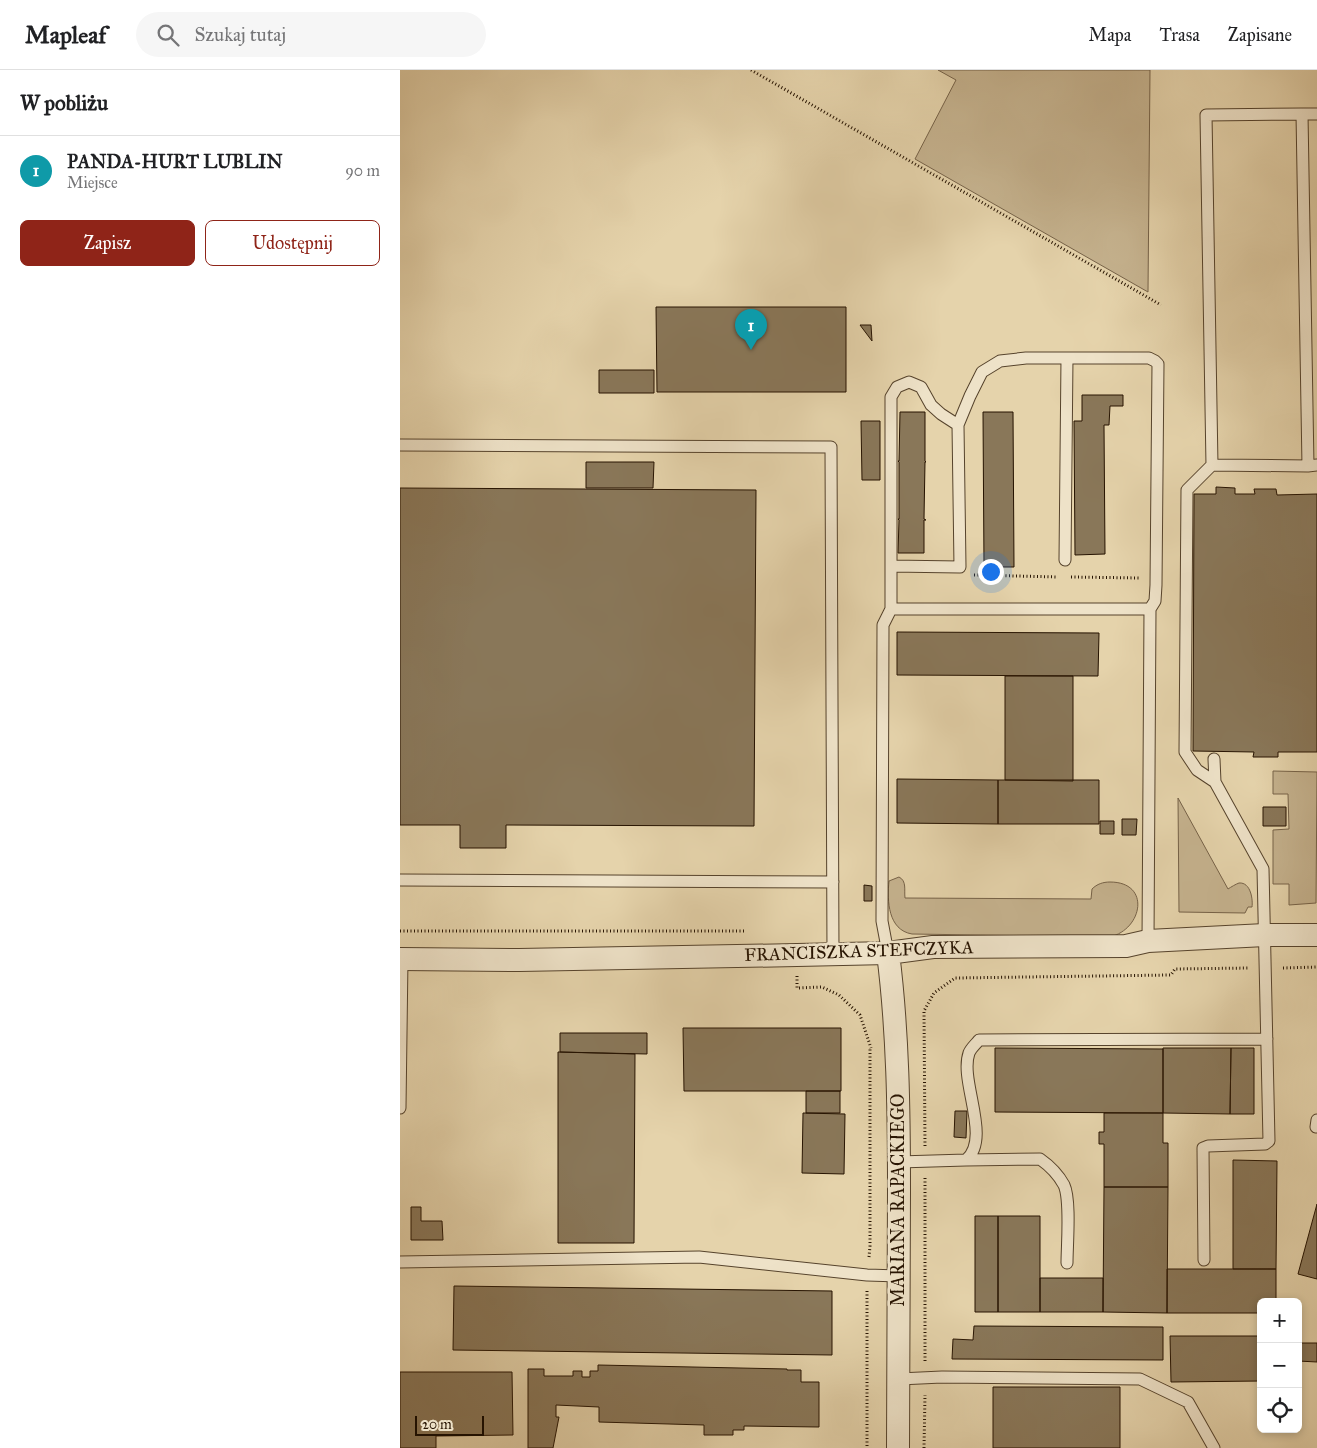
<!DOCTYPE html>
<html lang="pl">
<head>
<meta charset="utf-8">
<style>
	:root { --surface:#fff; --page:#f6f6f6; --text:#202124; --muted:#757577; --line:#e0e0e0; --accent:#8f2418 }
	body { margin:0; font-family:"IM FELL Great Primer",serif; background:var(--page); color:var(--text) }
	.controls { position:absolute; right:15px; bottom:15px; display:grid; overflow:hidden; border-radius:8px; box-shadow:0 2px 8px #0003 }
	.controls button { width:45px; height:45px; display:grid; place-items:center; padding:0; border:0; border-bottom:1px solid var(--line); background:var(--surface); color:var(--text); font:25px sans-serif }
	.scale { position:absolute; left:15px; bottom:12px; width:69px; box-sizing:border-box; padding-left:5px; border:2px solid #261301; border-top:0; font-size:14px; line-height:18px; white-space:nowrap; color:#261301; -webkit-text-stroke:4px #eee2c8; paint-order:stroke }
	.you { position:absolute; left:590px; top:501px; width:18px; height:18px; margin:-12px; border:4px solid #fff; border-radius:50%; background:#1a73e8; box-shadow:0 0 0 8px #1a73e833 }
	.badge { display:grid; place-items:center; width:32px; height:32px; border-radius:50%; background:var(--accent); color:#fff; font-size:16px; font-weight:700 }
	.pin { position:absolute; translate:-50% -41px; filter:drop-shadow(0 1px 2px #0008) }
	.pin::after { content:''; position:absolute; top:26px; width:18px; height:15px; background:inherit; clip-path:polygon(0 0,100% 0,50% 100%) }
	.list { margin:0; padding:0; list-style:none }
	h2 { display:flex; justify-content:space-between; align-items:center; height:65px; margin:0; padding:0 20px; font-size:21px }
	h2 small { font-size:16px; font-weight:400; color:var(--muted) }
	.list li { display:grid; grid-template-columns:32px 1fr auto; gap:15px; align-items:center; box-sizing:border-box; height:70px; padding:0 20px; border-top:1px solid var(--line) }
	.list b { display:block; font-size:19px; white-space:nowrap }
	.list p { margin:0; font-size:16px; white-space:nowrap; color:var(--muted) }
	.list em { font-size:16px; font-style:normal; color:var(--muted) }
	.actions { display:flex; gap:10px; padding:15px 20px }
	.actions a { flex:1; padding:11px 0; border:1px solid var(--accent); border-radius:8px; text-align:center; font-size:18px; color:var(--accent) }
	.actions .main { background:var(--accent); color:#fff }
	.icon { flex:none; width:28px; height:28px; fill:none; stroke:currentColor; stroke-width:2; stroke-linecap:round; stroke-linejoin:round }
	.map { position:relative; flex:none; width:917px; height:1378px; overflow:hidden }
	header { display:flex; align-items:center; gap:30px; box-sizing:border-box; height:70px; padding:0 25px; background:var(--surface); border-bottom:1px solid var(--line) }
	header strong { font-size:24px }
	nav { display:flex; gap:28px; margin-inline-start:auto; font-size:18px }
	.search { width:350px; height:45px; background:var(--page); display:flex; align-items:center; gap:12px; box-sizing:border-box; padding:0 18px; border-radius:28px; color:var(--muted); font-size:19px }
	main { display:flex }
	aside { flex:1; background:var(--surface) }
	.map>svg:first-child { display:block }
	.green { fill:#c5b28e; stroke:#766248 }
	.building { fill:#897759; stroke:#261301 }
	.lines { fill:none; stroke-linecap:round; stroke-linejoin:round }
	.service-casing { stroke:#56432c; stroke-width:13 }
	.minor-casing { stroke:#56432c; stroke-width:24 }
	.path { stroke:#261301; stroke-width:3; stroke-dasharray:1 2.5; stroke-linecap:butt }
	.service { stroke:#eee2c8; stroke-width:11 }
	.minor { stroke:#eee2c8; stroke-width:22 }
	.labels { text-anchor:middle; stroke-width:5; stroke-linejoin:round; paint-order:stroke }
	.street-label { font-size:18px; fill:#261301; stroke:#eee2c8 }
</style>
</head>
<body>
<header>
<strong>Mapleaf</strong>
<div class="search"><svg class="icon" aria-label="search" viewBox="0 0 24 24"><circle cx="10" cy="10" r="6"/><path d="M15 15l6 6"/></svg>Szukaj tutaj</div>
<nav><a>Mapa</a><a>Trasa</a><a>Zapisane</a></nav>
</header>
<main>
<aside>
<h2>W pobliżu<small></small></h2>
<ul class="list">
<li><span class="badge" style="background:#0f9aa8">1</span><div><b>PANDA-HURT LUBLIN</b><p>Miejsce</p></div><em>90 m</em></li>
</ul>
<div class="actions"><a class="main">Zapisz</a><a>Udostępnij</a></div>
</aside>
<div class="map">
<svg width="917" height="1378" viewBox="0 0 917 1378">
	<rect width="100%" height="100%" fill="#e5d3ab"/>
	<filter id="stains"><feTurbulence type="fractalNoise" baseFrequency=".004" numOctaves="4"/><feColorMatrix values="0 0 0 0 .2 0 0 0 0 .09 0 0 0 0 .02 0 0 0 .5 -.17"/></filter>
	<radialGradient id="worn" r=".72"><stop offset=".6" stop-color="#630" stop-opacity="0"/><stop offset="1" stop-color="#630" stop-opacity=".3"/></radialGradient>
	<path class="green" d="M538,0H750L748,222L515,89L556,10Z
		M873,701L917,702L916,833L889,835V814H873V760L889,759L888,724H873Z
		M778,728L828,819C831,817 836,814 839,813C851,812 853,830 852,837H848L845,843L779,842Z
		M499,807C507,811 504,820 505,828L691,829L692,819C697,814 703,812 710,812C751,812 743,859 710,867L512,864C488,860 487,831 489,811Z"/>
	<path class="building" d="M256,237H446V322H257Z
		M460,255H471L472,271Z
		M199,300H254V323H199Z
		M682,325H723V336H710L709,355H704L705,484L675,485L674,351H682Z
		M500,342H525V391L526,392H525L524,449L526,450H524V483H498L499,450L498,449H499V392L498,391H499Z
		M583,342H613L614,497H584Z
		M461,351H480V410H462Z
		M186,392H254L253,418H186Z
		M816,417L835,418V424H855L854,419H876L877,425L917,424V682H878V687H853L854,682L793,681L794,424H816Z
		M0,418L356,420L354,756L106,755V778H60V755H0Z
		M497,562L699,563L698,606L497,605Z
		M605,606H673V711L605,710Z
		M497,709L598,710V754L497,753Z
		M598,710H699V754H598Z
		M863,737H886V756H863Z
		M722,749H737L736,765H722Z
		M700,751H714V764H700Z
		M464,815L472,816V831H464Z
		M283,958H441V1021H284Z
		M160,963H247V984L160,982Z
		M595,978L763,979V1043L595,1042Z
		M763,978H831L830,1044L763,1043Z
		M831,978H854V1044H830Z
		M158,982L235,984L234,1173H158Z
		M406,1021H440V1043H406Z
		M555,1041H567L566,1068L554,1067Z
		M403,1043L445,1044L444,1104L402,1103Z
		M704,1043H763V1073H768V1117H704V1074H699V1062H704Z
		M833,1090L877,1091L876,1199H833Z
		M704,1117H768L767,1243L703,1242Z
		M917,1134V1209L898,1204Z
		M11,1137H21V1151H42L43,1170H11Z
		M575,1146H598V1242H575Z
		M598,1146H640V1242H598Z
		M767,1199H876V1232H861V1243H767Z
		M640,1208H703V1242H640Z
		M54,1216L432,1221V1285L53,1280Z
		M574,1256L763,1257V1290L552,1289L553,1269L573,1270Z
		M770,1266H861V1311L771,1312Z
		M898,1273H917V1292L898,1291Z
		M198,1295L387,1299V1300H401V1312H419V1357L344,1356V1360H333V1365H304V1355L199,1352V1337L156,1335V1347H159L153,1378H128V1299H144V1306H173V1301H182V1307H190V1301H198Z
		M0,1302H112L113,1365L36,1366V1378H0Z
		M593,1317H720V1378H593Z"/>
	<g class="lines">
		<g class="service-casing">
			<path id="service" d="M902,44L806,45L812,395L908,396
				M917,44H902L908,396L917,395
				M0,375L431,377L433,884
				M812,395L787,420L785,682L797,700L815,712
				M665,490L667,288
				M491,496V327L497,317L509,312L521,317L531,335L541,344L558,355
				M491,539H750
				M0,810L433,812
				M488,883L482,851L483,555L491,539V496L560,497L558,355L570,326L582,302L600,291L626,288H749L755,291L758,294L756,515L755,531L750,539L748,871
				M0,1038L2,889
				M916,1057L917,1050
				M566,1090L640,1089C650,1096 658,1104 664,1115C671,1130 667,1175 667,1193
				M499,1092L566,1090C592,1068 559,1011 569,983C571,978 576,974 579,970L867,969
				M804,1190L803,1078L808,1076L865,1074L869,1071L863,799L815,712L814,689
				M0,1192L299,1187L467,1205L499,1206
				M499,1309L542,1307L740,1309L788,1332L814,1378"/>
		</g>
		<g class="minor-casing">
			<path id="minor" d="M488,883C498,962 499,1041 499,1121C499,1206 499,1292 498,1378
				M0,889L119,890L397,885L488,883L533,877L726,876L748,871L865,865H917"/>
		</g>
		<path class="path" d="M351,0L761,235
			M574,505L658,507
			M671,507L740,508
			M0,861H344
			M883,898L917,897
			M397,906V918L422,917L439,925L460,945L471,978
			M525,1076L524,941L534,923L555,908L771,905L775,899L849,898
			M469,1187L470,1176V978
			M467,1221V1378
			M525,1291V1107
			M524,1378L525,1325"/>
		<use href="#service" class="service"/>
		<use href="#minor" class="minor"/>
	</g>
	<g class="labels">
		<g class="street-label">
			<text transform="translate(459 881) rotate(-2)" y="6">FRANCISZKA STEFCZYKA</text>
			<text transform="translate(498 1130) rotate(-90)" y="6">MARIANA RAPACKIEGO</text>
		</g>
	</g>
	<rect width="100%" height="100%" filter="url(#stains)"/>
	<rect width="100%" height="100%" fill="url(#worn)"/>
</svg>
<div class="controls">
<button>+</button>
<button>−</button>
<button><svg class="icon" aria-label="locate" viewBox="0 0 24 24"><circle cx="12" cy="12" r="6"/><path d="M12 2v4M12 18v4M2 12h4M18 12h4"/></svg></button>
</div>
<div class="scale">20 m</div>
<div class="you"></div>
<div class="pin badge" style="left:351px;top:280px;background:#0f9aa8">1</div>
</div>
</main>
</body>
</html>
